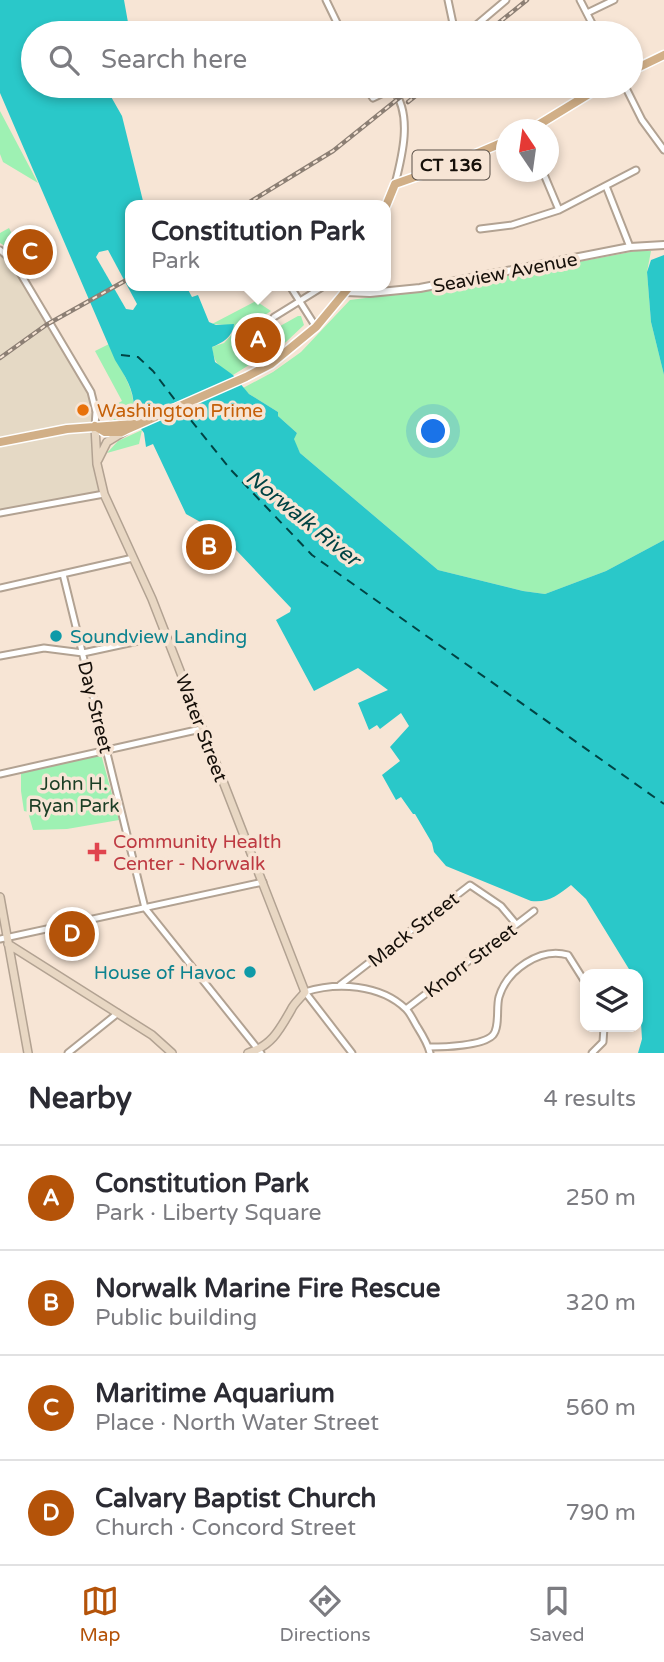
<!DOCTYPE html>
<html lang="en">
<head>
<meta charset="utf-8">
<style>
	:root { --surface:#fff; --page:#f7f7f7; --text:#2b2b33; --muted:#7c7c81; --line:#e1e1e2; --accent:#b45309 }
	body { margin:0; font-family:"Varela Round",sans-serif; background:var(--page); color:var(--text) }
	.controls { position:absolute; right:21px; bottom:21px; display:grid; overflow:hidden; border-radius:14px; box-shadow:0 4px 10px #0003 }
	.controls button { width:63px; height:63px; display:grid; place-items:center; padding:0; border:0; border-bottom:2px solid var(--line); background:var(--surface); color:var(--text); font:35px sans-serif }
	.compass { position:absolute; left:496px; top:119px; width:63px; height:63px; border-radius:50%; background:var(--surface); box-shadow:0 4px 10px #0003; rotate:347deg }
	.you { position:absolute; left:434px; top:432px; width:24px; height:24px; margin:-18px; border:5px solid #fff; border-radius:50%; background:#1a73e8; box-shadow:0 0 0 10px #1a73e833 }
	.badge { display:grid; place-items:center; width:46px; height:46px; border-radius:50%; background:var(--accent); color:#fff; font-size:23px; font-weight:700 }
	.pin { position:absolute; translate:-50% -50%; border:4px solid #fff; box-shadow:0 2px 7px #0006 }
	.popup { position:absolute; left:125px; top:200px; width:266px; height:91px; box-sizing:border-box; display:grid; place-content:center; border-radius:14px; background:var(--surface); filter:drop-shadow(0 2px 5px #0005); font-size:23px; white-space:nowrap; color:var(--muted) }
	.popup b { font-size:26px; color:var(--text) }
	.popup::after { content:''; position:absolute; left:50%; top:100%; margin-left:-14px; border:14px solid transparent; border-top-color:var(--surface) }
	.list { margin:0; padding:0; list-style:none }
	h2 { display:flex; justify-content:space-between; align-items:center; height:91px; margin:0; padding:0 28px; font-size:30px }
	h2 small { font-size:23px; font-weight:400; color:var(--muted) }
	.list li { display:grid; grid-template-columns:46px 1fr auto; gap:21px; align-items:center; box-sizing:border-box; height:105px; padding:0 28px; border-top:2px solid var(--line) }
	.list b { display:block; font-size:26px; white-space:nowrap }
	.list p { margin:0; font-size:23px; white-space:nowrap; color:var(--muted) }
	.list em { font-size:23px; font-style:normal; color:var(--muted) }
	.icon { flex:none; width:38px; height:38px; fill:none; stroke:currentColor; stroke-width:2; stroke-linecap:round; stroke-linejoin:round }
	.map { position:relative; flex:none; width:664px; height:1053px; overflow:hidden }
	.search { position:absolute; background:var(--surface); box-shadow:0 4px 10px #0003; left:21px; right:21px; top:21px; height:77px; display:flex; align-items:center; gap:18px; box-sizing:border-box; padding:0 24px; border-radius:38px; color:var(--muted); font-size:26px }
	.sheet { height:511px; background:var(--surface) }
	nav { display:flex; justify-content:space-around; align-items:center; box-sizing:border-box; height:98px; border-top:2px solid var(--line); background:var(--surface); font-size:19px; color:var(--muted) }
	nav a { display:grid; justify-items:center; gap:4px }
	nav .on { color:var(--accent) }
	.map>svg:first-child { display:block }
	.commercial { fill:#e5d9c5 }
	.green { fill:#9ef1b3 }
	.water { fill:#2ac8c9 }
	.pier { fill:#f7e5d5 }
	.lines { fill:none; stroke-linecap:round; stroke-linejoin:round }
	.ferry { stroke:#044; stroke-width:2; stroke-dasharray:9 7; stroke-linecap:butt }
	.minor-casing { stroke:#b2a292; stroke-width:9 }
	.tertiary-casing { stroke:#b2a292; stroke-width:10 }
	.secondary-casing { stroke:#b2a292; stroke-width:10 }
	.primary-casing { stroke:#fff; stroke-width:11 }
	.minor { stroke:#fff; stroke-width:5 }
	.tertiary { stroke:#fff; stroke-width:6 }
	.secondary { stroke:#e8d7c3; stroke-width:7 }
	.primary { stroke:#d1af87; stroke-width:8 }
	.rail-casing { stroke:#8c7f74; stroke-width:4.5 }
	.rail { stroke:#f7e5d5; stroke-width:2; stroke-dasharray:5; stroke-linecap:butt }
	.food-dot { fill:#e8710a; stroke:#f7e5d5; stroke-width:2.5 }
	.culture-dot { fill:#0f9aa8; stroke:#f7e5d5; stroke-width:2.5 }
	.health-dot { fill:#e0444e; stroke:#f7e5d5; stroke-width:2.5 }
	.labels { text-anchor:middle; stroke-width:7; stroke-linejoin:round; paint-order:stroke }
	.shield { fill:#f7e5d5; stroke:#594f46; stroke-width:2 }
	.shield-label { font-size:18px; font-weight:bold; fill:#150f09 }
	.street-label { font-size:19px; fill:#150f09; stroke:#f7e5d5 }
	.food-label { font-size:19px; fill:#c56008; stroke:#f7e5d5; text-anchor:start }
	.culture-label { font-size:19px; fill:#0d838f; stroke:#f7e5d5; text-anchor:start }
	.park-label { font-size:19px; fill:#1b3e25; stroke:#f7e5d5 }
	.health-label { font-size:19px; fill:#be3a42; stroke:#f7e5d5; text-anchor:start }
	.water-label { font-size:21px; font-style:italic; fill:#044; stroke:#f7e5d5 }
</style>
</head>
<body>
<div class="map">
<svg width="664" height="1053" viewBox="0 0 664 1053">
	<rect width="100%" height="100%" fill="#f7e5d5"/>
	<path class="commercial" d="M0,250L13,261L91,392L96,412L95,435L104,494L0,513Z"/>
	<path class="green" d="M0,111L38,183L3,162L0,154Z
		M9,228L16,242L14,245L5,246L0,243V233Z
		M636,251H651L647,272L651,322L664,375V540L606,571L545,594L523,591L438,570L300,453L293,439L297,433L278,416V412L249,394L243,388L273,372L301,352L350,300L436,289Z
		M256,301L271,311L265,315L273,330L298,316H301L304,325L286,342L233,375C220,370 213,361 212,347L224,343L234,332L227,325L212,324Z
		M109,344C119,370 138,389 133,418L117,421L106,418L104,411L122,401L95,351Z
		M142,430L139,444L107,453L118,441Z
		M101,754L119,820L67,829L33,830L28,812L24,811L21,791V772Z"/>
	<path class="water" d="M0,0H124L129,28L126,33H33V86H105L122,116L144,205H130V286H186L192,297L198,295L209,322L216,325L234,324C233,337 222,343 212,347L215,362L233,375L249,394L278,412V416L297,433L294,439L300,453L438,570L523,591L545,594L606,571L664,540V1053H638L642,1039L638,974H632L586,899L571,885C558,895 549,903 531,901L446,866L434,852L432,843L415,814H413L401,797L396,800L382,775L400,761L390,747L409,726L401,713L380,729L377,725L369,730L358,703L388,690L358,668L314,691L276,620L290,612L291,608L220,533L186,514L153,444L146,447L144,433L133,418C137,394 127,379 115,360L0,93Z
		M664,255V375L651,322L647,272L651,260Z"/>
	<path class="pier" d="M108,250L137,304L133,310L126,309L96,257L99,252Z"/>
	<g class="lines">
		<path class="ferry" d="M121,355L138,357L153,371L178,404
			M181,408L231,470L312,555L664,804"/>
		<g class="minor-casing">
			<path id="minor" d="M326,0L342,33
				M448,0L455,33
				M580,0L597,33
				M587,13L614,0
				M467,33L506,0
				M365,86L373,98L398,86
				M625,86L642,120L664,150
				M393,90C413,114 402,157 395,184
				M543,172L559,210
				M606,186L630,247
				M480,229L512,225L559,210L636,170
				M0,250L13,261L91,392L96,412L95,426
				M290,286L316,327
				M274,317L324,286
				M0,513L104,494
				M63,574L145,908L261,1053
				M0,588L133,558
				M0,656L44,648L83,653L166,635
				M0,774L201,729
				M0,939L263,882
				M340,985L470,885L501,906L516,924
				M406,1009L534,911
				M429,1047C443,1047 483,1046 493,1035C500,1027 496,1007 499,997C507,970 540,947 568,955L585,982
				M68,1053L118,1013
				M352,1053L305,992C337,982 380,984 406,1009C411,1014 414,1022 418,1028C423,1036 428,1044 430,1053
				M592,1053L603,1042L604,1027"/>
		</g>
		<g class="tertiary-casing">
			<path id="tertiary" d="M346,292L370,293L420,288L630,247L664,245"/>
		</g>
		<g class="secondary-casing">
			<path id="secondary" d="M95,426L97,464L104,494L152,599L305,992C301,998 294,1003 291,1010C279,1031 271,1046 248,1053
				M98,460L107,442L125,431
				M0,897L28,1053
				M8,944L152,1035L172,1053"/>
		</g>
		<g class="primary-casing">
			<path id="primary" d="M631,71L664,55
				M530,130L602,86
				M386,206L395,184L452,164L506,141
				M95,426L105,432H121L246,377L271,364L316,327L350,286
				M0,442L67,429L134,424"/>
		</g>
		<use href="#minor" class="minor"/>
		<use href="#tertiary" class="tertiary"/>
		<use href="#secondary" class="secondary"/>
		<use href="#primary" class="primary"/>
		<g class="rail-casing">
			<path id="rail" d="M486,33L527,0
				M408,102L428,86
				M245,205L333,151L414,86
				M0,358L46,325L130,278"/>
		</g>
		<use href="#rail" class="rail"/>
	</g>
	<circle class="food-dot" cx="83" cy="410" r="7"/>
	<g class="culture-dot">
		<circle cx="56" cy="636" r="7"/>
		<circle cx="250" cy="972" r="7"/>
	</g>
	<path class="health-dot" d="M93.5 841.5h7v7h7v7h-7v7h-7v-7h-7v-7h7z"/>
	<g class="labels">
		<rect class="shield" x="412.5" y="150.5" width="77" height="29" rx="5"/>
		<g class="shield-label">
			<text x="451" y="171">CT 136</text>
		</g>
		<g class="street-label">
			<text transform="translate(505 272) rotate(-11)" y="7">Seaview Avenue</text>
			<text transform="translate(96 707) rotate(76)" y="7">Day Street</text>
			<text transform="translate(202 728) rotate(69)" y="7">Water Street</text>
			<text transform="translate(413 929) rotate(-38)" y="7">Mack Street</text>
			<text transform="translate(470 960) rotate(-37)" y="7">Knorr Street</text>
		</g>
		<g class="food-label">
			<text x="97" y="417">Washington Prime</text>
		</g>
		<g class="culture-label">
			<text x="70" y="643">Soundview Landing</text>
			<text x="236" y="979" text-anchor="end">House of Havoc</text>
		</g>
		<g class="park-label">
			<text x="74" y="790">John H.<tspan x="74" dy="22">Ryan Park</tspan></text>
		</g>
		<g class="health-label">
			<text x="113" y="848">Community Health<tspan x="113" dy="22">Center - Norwalk</tspan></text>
		</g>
		<g class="water-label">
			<text transform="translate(303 518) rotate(39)" y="7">Norwalk River</text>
		</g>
	</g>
</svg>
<div class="controls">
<button><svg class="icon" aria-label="layers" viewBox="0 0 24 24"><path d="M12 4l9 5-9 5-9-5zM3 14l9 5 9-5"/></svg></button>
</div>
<svg class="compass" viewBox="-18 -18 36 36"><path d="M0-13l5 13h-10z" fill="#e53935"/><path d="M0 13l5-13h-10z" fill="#7c7c81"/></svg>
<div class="you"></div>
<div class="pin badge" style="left:258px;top:340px">A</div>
<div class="popup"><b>Constitution Park</b>Park</div>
<div class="pin badge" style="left:209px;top:547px">B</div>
<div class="pin badge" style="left:30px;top:252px">C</div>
<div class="pin badge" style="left:72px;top:934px">D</div>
<div class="search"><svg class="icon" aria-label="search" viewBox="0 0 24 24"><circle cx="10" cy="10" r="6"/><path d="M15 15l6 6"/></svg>Search here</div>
</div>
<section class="sheet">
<h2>Nearby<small>4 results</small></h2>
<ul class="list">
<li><span class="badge">A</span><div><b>Constitution Park</b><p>Park · Liberty Square</p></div><em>250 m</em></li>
<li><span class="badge">B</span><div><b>Norwalk Marine Fire Rescue</b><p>Public building</p></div><em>320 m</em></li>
<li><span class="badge">C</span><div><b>Maritime Aquarium</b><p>Place · North Water Street</p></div><em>560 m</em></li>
<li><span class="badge">D</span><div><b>Calvary Baptist Church</b><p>Church · Concord Street</p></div><em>790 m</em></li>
</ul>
</section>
<nav>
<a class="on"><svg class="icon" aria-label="map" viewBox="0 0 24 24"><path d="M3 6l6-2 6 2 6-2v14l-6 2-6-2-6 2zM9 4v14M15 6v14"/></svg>Map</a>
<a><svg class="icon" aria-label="directions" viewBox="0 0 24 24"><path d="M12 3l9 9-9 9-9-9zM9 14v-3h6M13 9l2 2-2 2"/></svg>Directions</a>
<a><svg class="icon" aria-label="saved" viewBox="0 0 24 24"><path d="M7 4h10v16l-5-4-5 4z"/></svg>Saved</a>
</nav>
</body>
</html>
